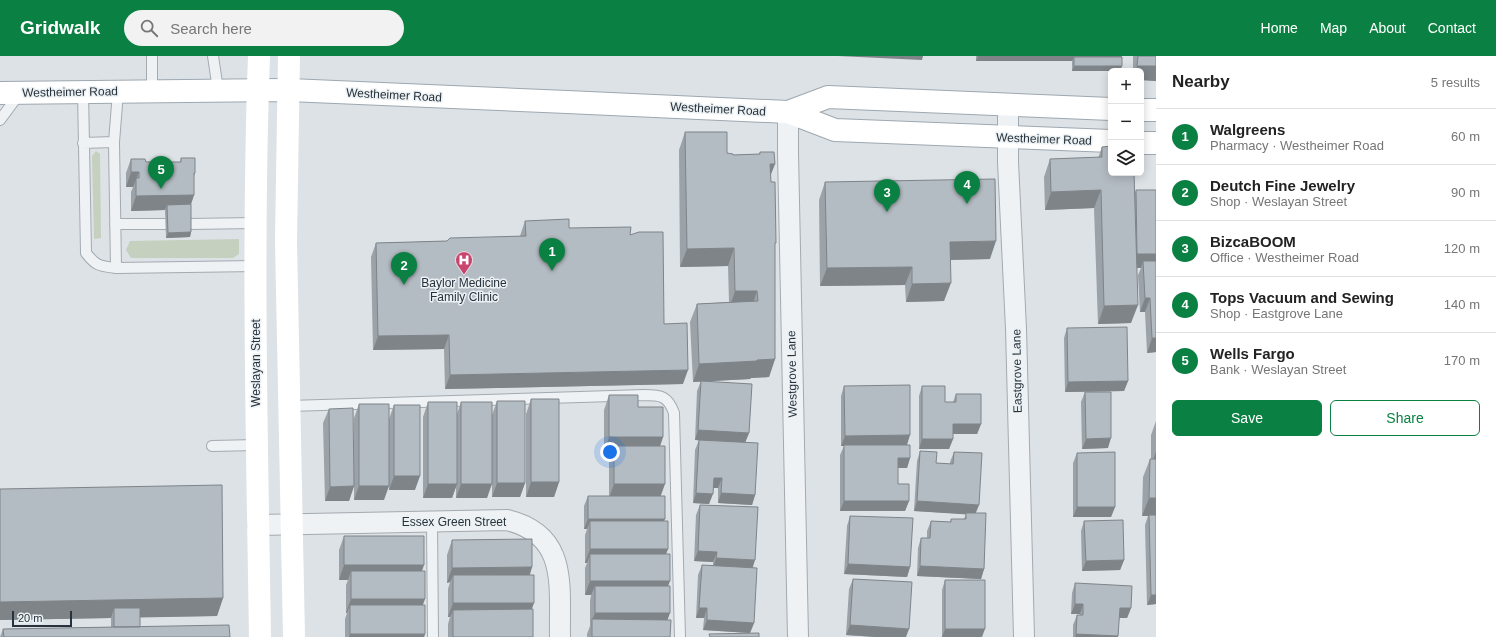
<!DOCTYPE html>
<html lang="en">
<head>
<meta charset="utf-8">
<style>
	:root { --surface:#fff; --page:#f2f2f2; --text:#222; --muted:#767676; --line:#e0e0e0; --accent:#0b8043 }
	body { margin:0; font-family:Arial,sans-serif; background:var(--page); color:var(--text) }
	.controls { position:absolute; right:12px; top:12px; display:grid; overflow:hidden; border-radius:6px; box-shadow:0 2px 10px #0003 }
	.controls button { width:36px; height:36px; display:grid; place-items:center; padding:0; border:0; border-bottom:1px solid var(--line); background:var(--surface); color:var(--text); font:20px sans-serif }
	.scale { position:absolute; left:12px; bottom:10px; width:60px; box-sizing:border-box; padding-left:4px; border:2px solid #27323c; border-top:0; font-size:11px; line-height:14px; white-space:nowrap; color:#27323c; -webkit-text-stroke:3px #ecf1f4; paint-order:stroke }
	.you { position:absolute; left:610px; top:396px; width:14px; height:14px; margin:-10px; border:3px solid #fff; border-radius:50%; background:#1a73e8; box-shadow:0 0 0 6px #1a73e833 }
	.badge { display:grid; place-items:center; width:26px; height:26px; border-radius:50%; background:var(--accent); color:#fff; font-size:13px; font-weight:700 }
	.pin { position:absolute; translate:-50% -33px; filter:drop-shadow(0 1px 2px #0008) }
	.pin::after { content:''; position:absolute; top:21px; width:14px; height:12px; background:inherit; clip-path:polygon(0 0,100% 0,50% 100%) }
	.list { margin:0; padding:0; list-style:none }
	h2 { display:flex; justify-content:space-between; align-items:center; height:52px; margin:0; padding:0 16px; font-size:17px }
	h2 small { font-size:13px; font-weight:400; color:var(--muted) }
	.list li { display:grid; grid-template-columns:26px 1fr auto; gap:12px; align-items:center; box-sizing:border-box; height:56px; padding:0 16px; border-top:1px solid var(--line) }
	.list b { display:block; font-size:15px; white-space:nowrap }
	.list p { margin:0; font-size:13px; white-space:nowrap; color:var(--muted) }
	.list em { font-size:13px; font-style:normal; color:var(--muted) }
	.actions { display:flex; gap:8px; padding:12px 16px }
	.actions a { flex:1; padding:9px 0; border:1px solid var(--accent); border-radius:6px; text-align:center; font-size:14px; color:var(--accent) }
	.actions .main { background:var(--accent); color:#fff }
	.icon { flex:none; width:22px; height:22px; fill:none; stroke:currentColor; stroke-width:2; stroke-linecap:round; stroke-linejoin:round }
	.map { position:relative; flex:none; width:1156px; height:581px; overflow:hidden }
	header { display:flex; align-items:center; gap:24px; box-sizing:border-box; height:56px; padding:0 20px; background:var(--accent); color:#fff }
	header strong { font-size:19px }
	nav { display:flex; gap:22px; margin-inline-start:auto; font-size:14px }
	.search { width:280px; height:36px; background:var(--page); display:flex; align-items:center; gap:10px; box-sizing:border-box; padding:0 14px; border-radius:22px; color:var(--muted); font-size:15px }
	main { display:flex }
	aside { flex:1; background:var(--surface) }
	.map>svg:first-child { display:block }
	.green { fill:#c5d0be }
	.lines { fill:none; stroke-linecap:round; stroke-linejoin:round }
	.service-casing { stroke:#a3aab0; stroke-width:12 }
	.minor-casing { stroke:#a3aab0; stroke-width:22 }
	.primary-casing { stroke:#9da8b1; stroke-width:24 }
	.service { stroke:#eff2f5; stroke-width:10 }
	.minor { stroke:#eff2f5; stroke-width:20 }
	.secondary { stroke:#fff; stroke-width:22 }
	.primary { stroke:#fff; stroke-width:22 }
	.wall { fill:#9ba2a8 }
	.shaded-wall { fill:#7e8488 }
	.building { fill:#b4bcc3; stroke:#7e8488 }
	.labels { text-anchor:middle; stroke-width:3; stroke-linejoin:round; paint-order:stroke }
	.street-label { font-size:12px; fill:#27323c; stroke:#ecf1f4 }
	.poi-label { font-size:12px; fill:#27323c; stroke:#ecf1f4 }
</style>
</head>
<body>
<header>
<strong>Gridwalk</strong>
<div class="search"><svg class="icon" aria-label="search" viewBox="0 0 24 24"><circle cx="10" cy="10" r="6"/><path d="M15 15l6 6"/></svg>Search here</div>
<nav><a>Home</a><a>Map</a><a>About</a><a>Contact</a></nav>
</header>
<main>
<div class="map">
<svg width="1156" height="581" viewBox="0 0 1156 581">
	<rect width="100%" height="100%" fill="#dde2e6"/>
	<path class="green" d="M96,95L100,98L101,182L94,183L92,100Z
		M239,183V198L233,202H131L126,194L130,185Z"/>
	<g class="lines">
		<g class="service-casing">
			<path id="service" d="M152,0V35
				M213,0L218,34
				M83,36L86,197C96,210 99,210 116,212L256,210
				M0,64L20,37
				M83,87L114,86
				M115,168H166
				M189,168L255,167
				M116,212L114,86L118,36
				M289,350L644,339C661,339 668,340 674,357L680,581
				M212,390L256,389
				M432,466L433,581"/>
		</g>
		<g class="minor-casing">
			<path id="minor" d="M1008,49V106L1016,273L1024,581
				M788,56V97L798,581
				M258,469L507,464C569,479 559,530 560,581"/>
		</g>
		<g class="primary-casing">
			<path id="primary" d="M0,37L289,34L567,46L788,56L835,74L1111,85
				M1141,54H1156
				M788,56L828,41L1111,53
				M1141,87H1156"/>
		</g>
		<use href="#service" class="service"/>
		<use href="#minor" class="minor"/>
		<path class="secondary" d="M259,0C252,194 257,387 260,581
			M289,0L286,185L294,581"/>
		<use href="#primary" class="primary"/>
	</g>
	<path class="wall" d="M976,0H1122V10L1120,15H1072V5H976Z
		M1133,0H1156V25L1141,24V15H1133Z
		M685,76L727,97L733,99L759,98L760,96L775,108L770,119L775,192V303L769,321L751,322L750,323L693,326L690,266L697,248L729,246L728,210L680,211L679,94Z
		M1102,91L1135,137L1136,134H1156V296L1147,297L1145,256H1140L1138,219L1141,212H1137L1131,267L1098,268L1094,152L1045,154L1044,121L1050,103L1098,102Z
		M181,102L195,117L194,121V139L191,148V176L190,181L166,182L165,154L131,155V136L133,131H126V117L131,103L146,106H180Z
		M825,126L990,203L951,204L944,245L906,246L905,229L820,230L819,144Z
		M525,165L569,172L630,179L664,268L683,328L445,333L444,293L373,294L371,201L376,187L447,185L520,180Z
		M1067,272L1128,325L1124,335L1065,336L1064,282Z
		M701,325L749,377L745,386L755,439L752,449L718,447V432H713L709,448L693,447L695,394L699,384L740,386L695,384L697,335Z
		M844,330L907,389H858L910,402L907,412H898V428L909,445L905,455H840V399L844,390H841V340Z
		M922,330L945,346H953L956,338L981,368L977,378H953V383L949,393H919V340Z
		M1085,336L1108,392L1082,393L1081,346Z
		M609,339L638,351L663,381L660,390L661,440L664,465L666,498L668,530L667,564L670,581H587V578L590,570V545L591,539H585V512L587,507H585V479L587,473H584V450L588,440H609V404L612,396H604V354Z
		M531,343L559,426L554,441H526V358Z
		M497,345L525,427L520,441H492V413L487,442H456V431L452,442H423V361L428,346L457,358L461,346L492,359Z
		M359,348L384,444H354V362Z
		M394,349L415,434H389V363Z
		M329,353L354,430L349,445H325L323,367Z
		M1156,365V548L1147,549L1145,469L1148,460H1142L1143,421L1150,403H1151V379Z
		M920,395L936,407L950,408V406L954,396L976,457L984,513L981,523L917,520L918,492L921,482H927V475L931,465L950,466L951,463H964L966,458L914,455L917,405Z
		M1077,397L1115,451L1111,461H1073V407Z
		M0,433L223,542L217,560L140,561V571L230,581H0L3,573L111,571V562L0,564Z
		M700,449L752,512L754,567L750,577L703,574L704,562H696L698,519L702,509H713V506L694,505L696,459Z
		M850,460L910,511L907,521L844,518L847,470Z
		M1084,465L1124,504L1120,514L1082,515L1081,475Z
		M344,480L422,515V549L425,578L424,581H345V563L347,557H346V529L348,524H339V494Z
		M452,484L532,511L530,519L533,581H448V568L450,561H448V533L450,526L447,527V499Z
		M853,523L906,581H876L846,579L849,533Z
		M945,524L982,581H942V534Z
		M1075,527L1131,552L1127,562H1119L1118,581H1073V569L1077,559H1080V558H1071L1072,537Z"/>
	<path class="shaded-wall" d="M838,0H923L922,4Z
		M978,0H1122L1120,6L1074,1L1072,5H976Z
		M1074,10H1122L1120,15H1072Z
		M1137,10H1156V25L1141,24V15H1136Z
		M770,108H775L768,126Z
		M131,116H139L133,131H126Z
		M1101,134L1094,152L1045,154L1051,136Z
		M194,139L189,154L167,149L165,154L131,155L136,140Z
		M191,176L190,181L166,182L168,177Z
		M996,185L990,203L944,204L950,186Z
		M734,192L728,210L680,211L687,193Z
		M1137,198H1156V212L1143,205L1141,212H1132Z
		M912,211L905,229L820,230L827,212Z
		M951,227L944,245L906,246L912,228Z
		M735,235H757L751,253H729Z
		M1145,242H1150L1145,256H1140Z
		M1138,249L1131,267L1098,268L1104,250Z
		M449,279L444,293L373,294L378,280Z
		M1152,282H1156V296L1147,297Z
		M775,303L769,321L751,322L750,323L693,326L699,308Z
		M688,314L683,328L445,333L450,319Z
		M1128,325L1124,335L1065,336L1068,326Z
		M953,368H981L977,378H949Z
		M698,374L749,377L745,387L695,384Z
		M910,379L907,389L841,390L845,380Z
		M609,381H663L658,396L614,390L612,396H604Z
		M1111,382L1108,392L1082,393L1086,383Z
		M922,383H953L949,393H919Z
		M1156,396V410H1151Z
		M898,402H910L907,412H894Z
		M394,420H420L415,434H389Z
		M714,422H722L718,432H710Z
		M531,426H559L554,441H526Z
		M497,427H525L520,441H492Z
		M428,428H457L452,442H423Z
		M461,428H492L487,442H456Z
		M614,428H665L660,442H609Z
		M354,430L349,445H325L330,431Z
		M359,430H389L384,444H354Z
		M696,437L713,438L709,448L693,447Z
		M721,437L755,439L752,449L718,447Z
		M1149,442H1156V460H1142Z
		M844,445H909L905,455H840Z
		M917,445L979,449L975,459L914,455Z
		M1077,451H1115L1111,461H1073Z
		M588,463H665L661,473L590,465L587,473H584Z
		M590,493H668L663,507L590,498L587,507H585Z
		M698,495L717,496L713,506L694,505Z
		M716,502L755,504L752,514L713,512Z
		M1124,504L1120,514L1082,515L1086,505Z
		M848,508L910,511L907,521L844,518Z
		M344,509H424L419,524L351,515L348,524H339Z
		M920,510L984,513L981,523L917,520Z
		M532,511L527,526L453,519L450,526L447,527L452,512Z
		M590,525H670L665,539L595,530L591,539H585Z
		M1151,539H1156V548L1147,549Z
		M223,542L217,560L114,562V552L111,562L0,564V546Z
		M351,543H425L420,557L350,549L347,557H346Z
		M453,547H534L529,561L453,554L450,561H448Z
		M1075,548H1083L1080,558H1071Z
		M699,552H707L704,562H696Z
		M1120,552H1131L1127,562H1116Z
		M595,557H670L665,571L592,564Z
		M707,564L754,567L750,577L703,574Z
		M850,569L909,573L906,581H876L846,579Z
		M945,573H985L982,581H942Z
		M350,578H425L424,581H349Z
		M1076,578L1118,580V581H1075Z"/>
	<path class="building" d="M1138,0H1156V10H1137Z
		M1074,1H1122V10H1074Z
		M685,76H727V97L733,98V99L760,98V96H774L775,108H770L771,126H775L776,187H775V303L757,304V305L699,308L697,248L758,245L757,235H735L734,192L687,193Z
		M1111,90V117H1134L1138,249L1104,250L1101,134L1051,136L1050,103L1102,101V91Z
		M181,102H195V117H194V139L136,140V122H139V116H131V103H145L146,106H181Z
		M995,123L996,185L950,186L951,227L912,228V211L827,212L825,126Z
		M1136,134H1156V198H1137Z
		M191,148V176L168,177L167,149Z
		M569,163V172L631,171L630,179L639,176H663L664,268L687,267L688,314L450,319L449,279L378,280L376,187L447,185L450,182L526,180L525,165Z
		M1143,205H1156V282H1152L1150,242H1145Z
		M1127,271L1128,325L1068,326L1067,272Z
		M701,325L752,328L749,377L698,374Z
		M910,329V379L845,380L844,330Z
		M922,330H945V346H956V338H981V368H953V383H922Z
		M1085,336H1111V382L1086,383Z
		M609,339H638V351H663V381H609Z
		M531,343H559V426H531Z
		M497,345H525V427H497Z
		M428,346H457V428H428Z
		M461,346H492V428H461Z
		M359,348H389V430H359Z
		M394,349H420V420H394Z
		M353,352L354,430L330,431L329,353Z
		M699,384L758,387L755,439L721,437L722,422H714L713,438L696,437Z
		M844,389H910V402H898V428H909V445H844Z
		M614,390H665V428H614Z
		M920,395L937,396L936,407L953,408L954,396L982,397L979,449L917,445Z
		M1115,396V451H1077V397Z
		M1150,403H1156V442H1149Z
		M222,429L223,542L0,546V433Z
		M588,440H665V463H588Z
		M700,449L758,451L755,504L716,502L717,496L698,495Z
		M966,457H986L984,513L920,510L921,482H930L931,465L951,466V463H966Z
		M1149,459H1156V539H1151Z
		M850,460L913,462L910,511L848,508Z
		M1123,464L1124,504L1086,505L1084,465Z
		M590,465H668V493H590Z
		M344,480H424V509H344Z
		M532,483V511L452,512V484Z
		M590,498H670V525H590Z
		M702,509L757,512L754,567L707,564V552H699Z
		M351,515H425V543H351Z
		M453,519H534V547H453Z
		M853,523L912,526L909,573L850,569Z
		M945,524H985V573H945Z
		M1075,527L1132,530L1131,552H1120L1118,580L1076,578L1077,559H1083V548H1075Z
		M595,530H670V557H595Z
		M350,549H425V578H350Z
		M114,552H140V571H114Z
		M533,553V581H453V554Z
		M592,563L671,564L670,581H592Z
		M229,569L230,581H4L3,573Z
		M759,577V581H710L709,578Z"/>
	<defs>
		<g id="hospital-pin" transform="scale(0.9)"><path d="M0 17L-7.5 6A9.5 9.5 0 1 1 7.5 6Z" fill="#c8456e" stroke="#ecf1f4"/><path d="M-5-5h3v3.5h4V-5h3V5h-3V1.5h-4V5h-3Z" fill="#fff"/></g>
	</defs>
	<g fill-rule="evenodd">
		<use href="#hospital-pin" x="464" y="204"/>
	</g>
	<g class="labels">
		<g class="street-label">
			<text transform="translate(70 36) rotate(-1)" y="4">Westheimer Road</text>
			<text transform="translate(394 39) rotate(3)" y="4">Westheimer Road</text>
			<text transform="translate(718 53) rotate(3)" y="4">Westheimer Road</text>
			<text transform="translate(1044 83) rotate(2)" y="4">Westheimer Road</text>
			<text transform="translate(256 307) rotate(-90)" y="4">Weslayan Street</text>
			<text transform="translate(1017 315) rotate(-91)" y="4">Eastgrove Lane</text>
			<text transform="translate(792 318) rotate(-91)" y="4">Westgrove Lane</text>
			<text x="454" y="470">Essex Green Street</text>
		</g>
		<g class="poi-label">
			<text x="464" y="231">Baylor Medicine<tspan x="464" dy="14">Family Clinic</tspan></text>
		</g>
	</g>
</svg>
<div class="controls">
<button>+</button>
<button>−</button>
<button><svg class="icon" aria-label="layers" viewBox="0 0 24 24"><path d="M12 4l9 5-9 5-9-5zM3 14l9 5 9-5"/></svg></button>
</div>
<div class="scale">20 m</div>
<div class="you"></div>
<div class="pin badge" style="left:552px;top:215px">1</div>
<div class="pin badge" style="left:404px;top:229px">2</div>
<div class="pin badge" style="left:887px;top:156px">3</div>
<div class="pin badge" style="left:967px;top:148px">4</div>
<div class="pin badge" style="left:161px;top:133px">5</div>
</div>
<aside>
<h2>Nearby<small>5 results</small></h2>
<ul class="list">
<li><span class="badge">1</span><div><b>Walgreens</b><p>Pharmacy · Westheimer Road</p></div><em>60 m</em></li>
<li><span class="badge">2</span><div><b>Deutch Fine Jewelry</b><p>Shop · Weslayan Street</p></div><em>90 m</em></li>
<li><span class="badge">3</span><div><b>BizcaBOOM</b><p>Office · Westheimer Road</p></div><em>120 m</em></li>
<li><span class="badge">4</span><div><b>Tops Vacuum and Sewing</b><p>Shop · Eastgrove Lane</p></div><em>140 m</em></li>
<li><span class="badge">5</span><div><b>Wells Fargo</b><p>Bank · Weslayan Street</p></div><em>170 m</em></li>
</ul>
<div class="actions"><a class="main">Save</a><a>Share</a></div>
</aside>
</main>
</body>
</html>
